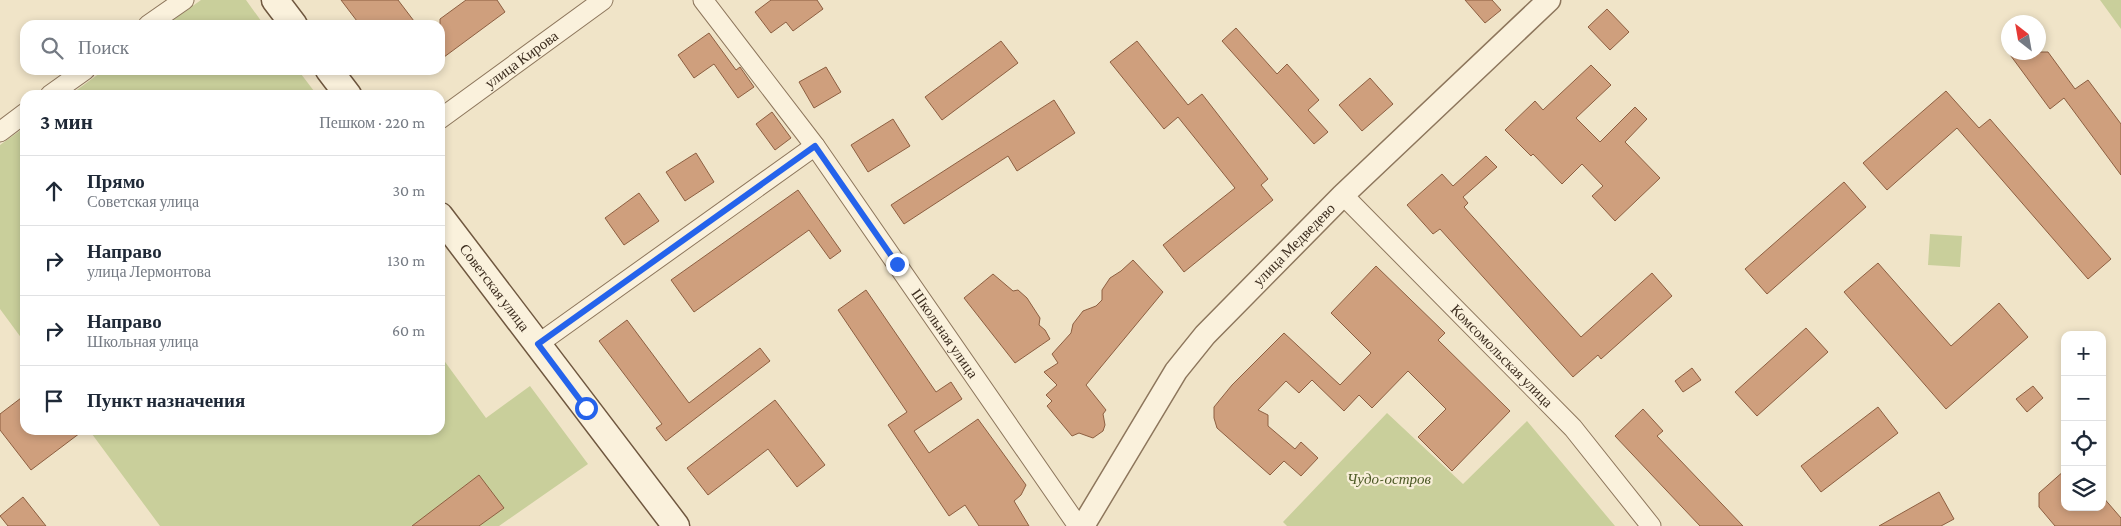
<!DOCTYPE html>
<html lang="ru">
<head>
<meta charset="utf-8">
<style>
	:root { --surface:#fff; --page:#f6f6f7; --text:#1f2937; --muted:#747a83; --line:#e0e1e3 }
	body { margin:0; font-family:"Crimson Pro",serif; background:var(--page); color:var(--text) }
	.controls { position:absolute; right:15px; bottom:15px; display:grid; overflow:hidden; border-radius:10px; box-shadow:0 2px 8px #0003 }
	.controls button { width:45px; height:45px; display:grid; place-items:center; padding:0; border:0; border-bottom:1px solid var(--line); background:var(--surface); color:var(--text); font:25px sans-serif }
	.compass { position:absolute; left:2001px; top:15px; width:45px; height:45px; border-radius:50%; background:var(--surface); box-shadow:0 2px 8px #0003; rotate:329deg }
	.stop { position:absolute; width:15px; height:15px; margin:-11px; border:4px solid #2563eb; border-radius:50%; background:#fff }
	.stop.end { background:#2563eb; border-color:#fff; box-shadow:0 1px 5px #0008 }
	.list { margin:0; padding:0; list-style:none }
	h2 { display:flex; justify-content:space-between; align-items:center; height:65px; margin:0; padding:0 20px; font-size:21px }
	h2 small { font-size:16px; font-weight:400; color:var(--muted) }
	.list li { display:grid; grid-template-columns:32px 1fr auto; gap:15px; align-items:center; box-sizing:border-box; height:70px; padding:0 20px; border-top:1px solid var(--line) }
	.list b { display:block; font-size:19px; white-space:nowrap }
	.list p { margin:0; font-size:16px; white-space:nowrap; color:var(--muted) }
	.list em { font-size:16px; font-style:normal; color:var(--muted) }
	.icon { flex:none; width:28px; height:28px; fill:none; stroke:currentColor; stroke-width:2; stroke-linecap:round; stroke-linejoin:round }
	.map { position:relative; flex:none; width:2121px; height:526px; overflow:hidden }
	.search { position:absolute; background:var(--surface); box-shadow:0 2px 8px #0003; left:20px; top:20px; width:425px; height:55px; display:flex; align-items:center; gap:12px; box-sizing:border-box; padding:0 18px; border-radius:15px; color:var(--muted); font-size:19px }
	.panel { position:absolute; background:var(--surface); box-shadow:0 2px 8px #0003; left:20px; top:90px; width:425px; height:345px; border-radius:15px }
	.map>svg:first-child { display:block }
	.green { fill:#c9cf9b }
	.building { fill:#cf9f7d; stroke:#8d5f41 }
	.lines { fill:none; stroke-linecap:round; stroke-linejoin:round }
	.minor-casing { stroke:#8d765c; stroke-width:21 }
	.tertiary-casing { stroke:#8d765c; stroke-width:25 }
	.secondary-casing { stroke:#6f573f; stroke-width:29 }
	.minor { stroke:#faf1dc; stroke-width:19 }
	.tertiary { stroke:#faf1dc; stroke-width:22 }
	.secondary { stroke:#faf1dc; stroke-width:26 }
	.route { stroke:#2563eb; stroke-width:6 }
	.labels { text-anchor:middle; stroke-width:4.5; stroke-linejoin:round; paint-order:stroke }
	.street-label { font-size:15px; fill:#3d2e20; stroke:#f7eed8 }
	.park-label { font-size:15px; font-style:italic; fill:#4d5a26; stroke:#f7eed8 }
</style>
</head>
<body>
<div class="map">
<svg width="2121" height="526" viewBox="0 0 2121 526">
	<rect width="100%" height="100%" fill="#f0e4c8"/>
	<path class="green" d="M201,0H246L264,25H166Z
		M2100,0H2121V29Z
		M104,70H298L317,95H70Z
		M25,127V343L0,309V145Z
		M1930,234L1962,236L1960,267L1928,265Z
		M440,355L486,418L530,386L588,464L499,526H160L89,430H440Z
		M1387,413L1463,484L1527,421L1615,526H1287L1283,522Z"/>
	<path class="building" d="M341,0H398L417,25H360Z
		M466,0H497L505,12L440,60V19Z
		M771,0H817L823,9L793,31L786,22L771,33L755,12Z
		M1465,0H1492L1501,10L1485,23Z
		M1607,9L1629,32L1610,50L1588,27Z
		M1236,28L1277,74L1287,64L1319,100L1308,110L1328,132L1314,144L1222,41Z
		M709,33L736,70L740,67L754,87L738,98L714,64L694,78L678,55Z
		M1001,41L1018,63L942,120L925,97Z
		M1137,41L1188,105L1202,94L1268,179L1261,185L1273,200L1184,272L1163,245L1235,188L1178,117L1164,129L1110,62Z
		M2008,52H2048L2075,89L2088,80L2121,124V175L2064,98L2050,109Z
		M1591,65L1611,85L1576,118L1600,142L1635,107L1647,119L1625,142L1660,178L1615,221L1592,196L1603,186L1582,164L1562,184L1533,154L1531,156L1505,130L1535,101L1543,110Z
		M826,67L841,92L814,108L799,82Z
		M1370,78L1393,104L1362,131L1339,105Z
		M1946,91L1979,128L1990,119L2111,259L2088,279L1957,128L1887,190L1863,163Z
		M1054,100L1075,133L1017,171L1008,156L904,224L891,205Z
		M772,112L791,138L775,150L756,124Z
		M893,119L910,146L868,172L851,145Z
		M696,153L714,182L685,201L666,172Z
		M1486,156L1497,167L1463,197L1468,203L1464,207L1581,337L1652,273L1672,296L1601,359L1598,355L1573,377L1440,229L1433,234L1407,205L1442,174L1453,186Z
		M1844,182L1866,207L1767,294L1745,269Z
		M798,190L841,251L830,259L809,230L694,312L671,280Z
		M639,193L659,221L624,245L605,218Z
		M1133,260L1163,292L1086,385L1106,410L1103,414L1105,425L1103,431L1093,438L1079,433L1072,436L1047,406L1052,401L1046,395L1057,385L1044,372L1058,363L1052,354L1071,333L1073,324L1083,311L1096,306L1102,300V290L1110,278L1121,271Z
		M1878,263L1951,346L1999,303L2028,337L1946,409L1844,292Z
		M1376,266L1445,333L1438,340L1510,411L1452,471L1418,437L1446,409L1408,371L1372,408L1359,395L1344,411L1312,380L1299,393L1286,381L1258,410L1268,415V426L1295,449L1301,442L1318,458L1301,476L1284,461L1270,475L1217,428L1214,418V407L1232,385L1284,333L1340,385L1371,353L1331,313Z
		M993,274L1013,291L1018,290L1027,298L1040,318L1039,325L1045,330L1050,339L1015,363L964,298Z
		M866,290L936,392L951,382L962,399L914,431L929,453L978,419L1026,485L1021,495L1014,501L1029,526H979L965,505L949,516L888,425L907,412L838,310Z
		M627,320L689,403L760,348L770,361L666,441L656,428L662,424L599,341Z
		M1806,328L1828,352L1757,416L1735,392Z
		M1692,368L1701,380L1683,392L1675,381Z
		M2033,386L2043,398L2027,412L2016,399Z
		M25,395V430H84L31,470L0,430V414Z
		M775,400L825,465L797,487L768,449L708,495L687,468Z
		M1878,407L1898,433L1821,492L1801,466Z
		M1643,409L1663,431L1657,436L1743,526H1700L1615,436Z
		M2065,470V507H2102V496L2121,518V526H2055L2039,507V493Z
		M479,475L504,508L479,526H412Z
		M1939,492L1954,519L1941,526H1879Z
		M23,497L46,526H8L0,516Z"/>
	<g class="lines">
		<g class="minor-casing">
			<g id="minor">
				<path id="s1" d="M703,0L815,146L1078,526"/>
				<path d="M148,25L184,0"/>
				<path d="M50,95L85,70"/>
				<path id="s2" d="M440,119L603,0"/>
				<path d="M0,132L25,113"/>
				<path id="s3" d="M1343,195L1573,428L1651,526"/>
				<path d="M538,344L815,146"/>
			</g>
		</g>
		<g class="tertiary-casing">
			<g id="tertiary">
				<path id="s4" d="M1083,526L1176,371L1205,335L1343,195L1549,0"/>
			</g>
		</g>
		<g class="secondary-casing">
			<g id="secondary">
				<path d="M275,0L294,25"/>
				<path d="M329,70L348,95"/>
				<path id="s5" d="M440,216L676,526"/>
			</g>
		</g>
		<use href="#minor" class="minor"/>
		<use href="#tertiary" class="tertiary"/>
		<use href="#secondary" class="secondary"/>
	</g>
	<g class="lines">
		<path class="route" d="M586,408L538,344L815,146L897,264"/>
	</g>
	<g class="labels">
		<g class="street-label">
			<text dy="5" stroke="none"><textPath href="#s2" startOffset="101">улица Кирова</textPath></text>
			<text dy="5" stroke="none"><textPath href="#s4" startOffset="354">улица Медведево</textPath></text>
			<text dy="5" stroke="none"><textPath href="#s5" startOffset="90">Советская улица</textPath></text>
			<text dy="5" stroke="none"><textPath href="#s1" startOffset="412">Школьная улица</textPath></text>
			<text dy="5" stroke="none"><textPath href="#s3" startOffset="226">Комсомольская улица</textPath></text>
		</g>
		<g class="park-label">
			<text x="1389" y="484">Чудо-остров</text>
		</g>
	</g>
</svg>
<div class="controls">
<button>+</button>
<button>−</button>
<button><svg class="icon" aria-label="locate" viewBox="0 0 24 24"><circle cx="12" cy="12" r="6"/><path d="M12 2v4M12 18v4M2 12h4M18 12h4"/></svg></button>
<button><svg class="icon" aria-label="layers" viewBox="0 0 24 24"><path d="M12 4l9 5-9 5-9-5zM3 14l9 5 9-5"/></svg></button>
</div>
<svg class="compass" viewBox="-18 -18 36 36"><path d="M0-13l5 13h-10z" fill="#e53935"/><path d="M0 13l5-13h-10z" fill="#747a83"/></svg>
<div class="stop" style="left:586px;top:408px"></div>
<div class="stop end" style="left:897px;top:264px"></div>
<div class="search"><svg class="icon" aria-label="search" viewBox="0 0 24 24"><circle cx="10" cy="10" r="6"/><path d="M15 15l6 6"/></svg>Поиск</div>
<section class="panel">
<h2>3 мин<small>Пешком · 220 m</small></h2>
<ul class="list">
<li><svg class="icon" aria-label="ahead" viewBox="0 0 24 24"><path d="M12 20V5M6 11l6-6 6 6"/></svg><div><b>Прямо</b><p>Советская улица</p></div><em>30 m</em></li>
<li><svg class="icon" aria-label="right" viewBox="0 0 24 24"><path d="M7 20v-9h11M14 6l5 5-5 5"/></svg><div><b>Направо</b><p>улица Лермонтова</p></div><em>130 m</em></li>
<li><svg class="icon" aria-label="right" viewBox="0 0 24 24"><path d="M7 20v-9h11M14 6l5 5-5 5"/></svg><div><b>Направо</b><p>Школьная улица</p></div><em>60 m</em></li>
<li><svg class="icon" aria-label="arrive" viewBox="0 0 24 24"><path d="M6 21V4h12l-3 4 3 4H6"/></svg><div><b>Пункт назначения</b></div></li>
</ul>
</section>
</div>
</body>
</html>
